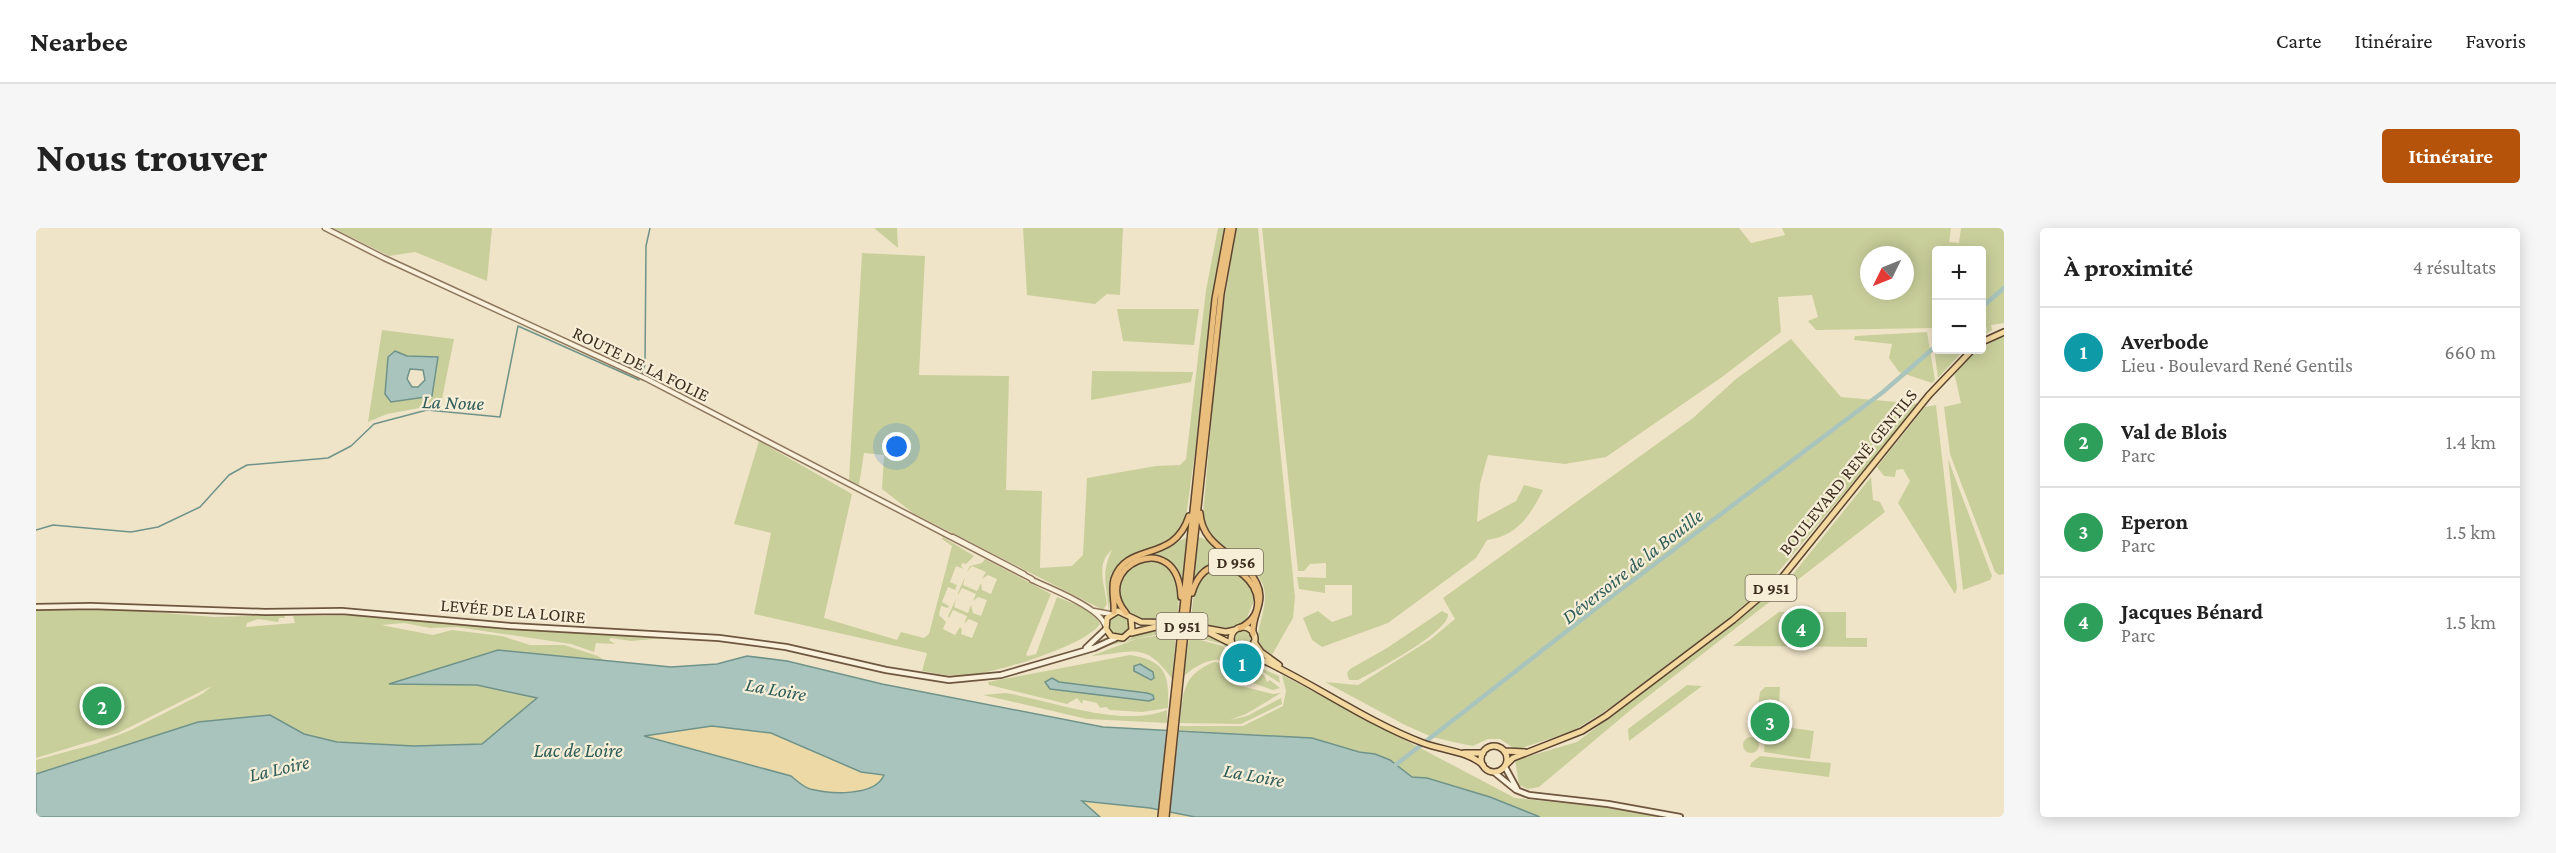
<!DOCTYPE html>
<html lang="fr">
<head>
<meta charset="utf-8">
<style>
	:root { --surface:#fff; --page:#f6f6f6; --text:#222; --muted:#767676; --line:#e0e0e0; --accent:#b45309 }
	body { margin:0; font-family:"Crimson Pro",serif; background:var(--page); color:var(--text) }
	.controls { position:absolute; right:18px; top:18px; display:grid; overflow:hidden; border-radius:6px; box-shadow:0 3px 15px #0003 }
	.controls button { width:54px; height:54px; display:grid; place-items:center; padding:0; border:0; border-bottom:2px solid var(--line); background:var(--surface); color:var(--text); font:30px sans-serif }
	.compass { position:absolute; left:1824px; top:18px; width:54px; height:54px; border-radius:50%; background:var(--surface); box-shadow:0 3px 15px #0003; rotate:227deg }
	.you { position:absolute; left:861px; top:219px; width:21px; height:21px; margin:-15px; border:4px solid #fff; border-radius:50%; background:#1a73e8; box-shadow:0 0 0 9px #1a73e833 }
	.badge { display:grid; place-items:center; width:39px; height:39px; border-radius:50%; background:var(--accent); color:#fff; font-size:20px; font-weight:700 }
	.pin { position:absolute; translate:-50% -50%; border:3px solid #fff; box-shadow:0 2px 6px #0006 }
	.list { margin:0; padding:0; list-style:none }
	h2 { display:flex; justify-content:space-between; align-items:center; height:78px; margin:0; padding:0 24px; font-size:26px }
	h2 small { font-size:20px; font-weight:400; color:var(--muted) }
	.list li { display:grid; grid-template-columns:39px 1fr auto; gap:18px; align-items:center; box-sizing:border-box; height:90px; padding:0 24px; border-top:2px solid var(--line) }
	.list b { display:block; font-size:22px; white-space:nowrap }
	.list p { margin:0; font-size:20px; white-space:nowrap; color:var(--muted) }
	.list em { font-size:20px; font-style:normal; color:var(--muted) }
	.map { position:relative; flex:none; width:1968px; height:589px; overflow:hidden; border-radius:6px }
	header { display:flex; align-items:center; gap:36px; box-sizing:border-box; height:84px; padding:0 30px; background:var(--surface); border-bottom:2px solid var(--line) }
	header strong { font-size:28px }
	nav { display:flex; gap:33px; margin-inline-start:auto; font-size:21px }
	.intro { display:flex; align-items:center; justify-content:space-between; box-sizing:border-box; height:144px; padding:0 36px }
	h1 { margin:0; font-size:42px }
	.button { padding:15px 27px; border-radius:6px; background:var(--accent); color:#fff; font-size:21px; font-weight:700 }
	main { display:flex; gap:36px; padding:0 36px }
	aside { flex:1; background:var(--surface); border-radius:6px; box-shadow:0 3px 15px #0003 }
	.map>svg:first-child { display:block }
	.green { fill:#c9cf9b; fill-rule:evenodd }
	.sand { fill:#ecd9a5 }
	.water { fill:#a9c4bc; stroke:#6f938a; stroke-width:1.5; fill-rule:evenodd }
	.pier { fill:#f0e4c8 }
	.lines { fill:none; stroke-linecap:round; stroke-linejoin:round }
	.stream { stroke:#6f938a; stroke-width:1.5 }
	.canal { stroke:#a9c4bc; stroke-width:4.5 }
	.tertiary-casing { stroke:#8d765c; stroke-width:7 }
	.secondary-casing { stroke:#6f573f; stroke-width:8 }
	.primary-casing { stroke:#5b4430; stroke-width:8 }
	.trunk-casing { stroke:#5b4430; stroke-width:8 }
	.tertiary { stroke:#faf1dc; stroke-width:4 }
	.secondary { stroke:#faf1dc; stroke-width:4.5 }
	.primary { stroke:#f3d9a0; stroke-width:5 }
	.trunk { stroke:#eabe7c; stroke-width:5 }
	.trunk-bridge-casing { stroke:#5b4430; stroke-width:8; stroke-linecap:butt }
	.trunk-bridge { stroke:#eabe7c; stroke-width:5 }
	.labels { text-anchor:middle; stroke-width:4.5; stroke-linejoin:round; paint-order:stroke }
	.shield { fill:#f7eed8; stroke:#756857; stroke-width:1.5 }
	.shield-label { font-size:16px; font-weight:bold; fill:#3d2e20 }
	.street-label { font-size:18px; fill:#3d2e20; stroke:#f7eed8 }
	.water-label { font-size:20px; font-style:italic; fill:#2f5d5a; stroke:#f7eed8 }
</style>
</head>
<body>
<header>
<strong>Nearbee</strong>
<nav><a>Carte</a><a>Itinéraire</a><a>Favoris</a></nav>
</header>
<div class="intro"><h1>Nous trouver</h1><a class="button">Itinéraire</a></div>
<main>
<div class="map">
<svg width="1968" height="589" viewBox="0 0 1968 589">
	<rect width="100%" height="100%" fill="#f0e4c8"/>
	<path class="green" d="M297,0H456L451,53L379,24L353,28Z
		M838,0H861L862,20Z
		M987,0H1087L1084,67L1071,66L1059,76L991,67Z
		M1182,0H1189L1176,77L1163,195L1149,296L1135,314L1089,332L1076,353L1073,384C1071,360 1064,346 1076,322C1059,335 1069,358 1071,376L1067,382L877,285L846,261L848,227L828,225L823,257L813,252L826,25L889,28L883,147L973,148L970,262L1006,263L1004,340L1036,338L1047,327L1051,250L1120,238L1144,237L1150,231L1170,62Z
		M1200,0H1222L1259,369L1257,390L1236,427L1222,417C1220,395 1234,378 1227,357C1216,326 1172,322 1167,286L1183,107Z
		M1226,0H1703L1715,15L1749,7L1746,0H1915L1913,14L1923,15L1925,0H1968V95L1955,97L1956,102L1946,108V104L1951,103L1950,98H1946V22H1900V100L1780,102L1772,93L1782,89L1776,67L1742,69L1745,104L1686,149L1570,229L1529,236L1452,227L1444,256L1441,294L1480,273L1488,257L1507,262C1494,288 1481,308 1451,312L1440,330L1352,395L1286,419L1276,412L1267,390L1282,383L1296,394L1316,387V357H1289V365L1263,361L1261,349L1290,350V335L1274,336L1268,343H1262ZM1833,27H1869V63H1833Z
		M1081,81H1163L1158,117L1087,113Z
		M346,102L418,111L405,176L351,186L332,194ZM359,123L371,128L402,129L396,168L349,165Z
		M1900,103V122H1928L1902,150L1896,105Z
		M1891,104L1899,152L1896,155L1863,144L1853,130L1856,116L1818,112L1819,108Z
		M1968,106V346L1963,347L1959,344L1914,226L1908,179L1925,175L1918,144L1933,129Z
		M1755,111L1805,169L1883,176L1733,355L1689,394L1577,478L1537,503L1486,520L1479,521L1464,511H1452L1437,518L1417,514L1396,509L1369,497L1289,454L1322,457L1395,411L1419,391L1407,370L1657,190L1700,151Z
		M1056,143L1157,144L1155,154L1055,172Z
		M1900,177L1921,360L1919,366L1862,275L1874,253L1867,241L1860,242L1859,249L1848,248L1841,239L1889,179Z
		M723,213L816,266L788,390L861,412L865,404L888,410L893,406L916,318L906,311L907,309L938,328L930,336L926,335L925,338L928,341L920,338L914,354L921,357L919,362L912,359L906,374L913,378L912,380L905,378L903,387L910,394L907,401L919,407L924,399L926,402L925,406L936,410L942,395L933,391L928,396L931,388L917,382L913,390L912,388L920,371L918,379L932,385L935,377L937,385L945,388L951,372L942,369L937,373L940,366L926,360L922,367V365L929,349L927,357L941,363L945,355L946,362L955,366L961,351L952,347L946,351L950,344L936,338L931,344L934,338L946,335L949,331L1015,366L990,427L992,428L1000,426L1021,369C1036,375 1057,381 1064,396C1050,418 954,447 927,448C914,449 899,445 886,443L891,425L718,386L735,305L698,296Z
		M1912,231L1956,348L1954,352L1927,362Z
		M1835,249L1837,272L1844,274L1849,284L1597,480L1503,559L1492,561L1483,557L1479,532L1541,514L1697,396L1757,346Z
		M1163,309L1171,312L1205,341C1187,334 1171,339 1157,354Z
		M1149,310L1151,311L1146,353L1133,332L1117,327Z
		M1115,333C1145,338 1143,368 1142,393C1117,392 1098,395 1084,372C1080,349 1093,336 1115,333Z
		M1185,340L1208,348L1218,365V373L1209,394L1192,400L1155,395C1157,370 1157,346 1185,340Z
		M68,380L178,389L248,387L249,390H243L242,394L222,391L211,395L210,399L259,395L257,388L340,387L502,403L629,410L595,413L575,410L573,412L579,416L560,415L558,424L535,416L421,399L394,400L368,395L345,397L397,407L416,402L466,408L494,417H528L562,428L569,433L462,422L356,456L441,457L502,470L446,516L378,518L301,514L268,506L234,487L162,494L0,546V532L59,516L95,502L166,466L176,458L82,505L0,530V381Z
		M1406,383L1412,386C1414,403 1339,443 1322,452H1313L1311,445L1314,441L1351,420Z
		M1743,384H1810V410H1831V419L1697,418Z
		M1073 397a10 10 0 1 1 20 0a10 10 0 1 1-20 0Z
		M1141,399L1140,406C1116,405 1098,412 1075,417L1072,415L1091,413L1100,405L1117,401Z
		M1154,401C1184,407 1203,431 1232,436L1230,439L1196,425L1186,416L1153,407Z
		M1198 411a9 9 0 1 1 18 0a9 9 0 1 1-18 0Z
		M1119,408H1140L1136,451C1109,412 1096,425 1055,428L1100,411Z
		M1153,409L1187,418L1197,428L1243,448L1244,455C1236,451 1228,444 1220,439C1194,427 1169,428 1148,448Z
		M1094,427C1131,433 1133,447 1132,480L1106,484L1074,482L1070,479L1064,480L1061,475L1047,472L1046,476L1041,470L1031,476L953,457L952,454Z
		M1178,434L1206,438L1228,447L1231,454L1234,452L1244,460L1237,462L1200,449L1201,457L1237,466L1245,465L1210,486L1194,492L1211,488L1245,470L1246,476L1205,496L1144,495C1147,465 1146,447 1178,434Z
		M1246,447L1479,570L1568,579L1624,589H1504L1454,569L1391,550L1376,549L1354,532L1339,526L1323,524L1276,510L1143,502L1144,498H1207L1247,478L1250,463Z
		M1651,457L1666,458L1593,513L1592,501Z
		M1729,459H1744L1742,498L1778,503L1774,531L1728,524L1730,496L1720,493L1724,464Z
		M970,465C1017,473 1085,500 1131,482V495L1051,491L947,467Z
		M1707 517a8 8 0 1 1 16 0a8 8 0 1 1-16 0Z
		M1724,528L1795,535L1793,549L1714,539L1715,535Z"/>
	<path class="sand" d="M676,498L735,505L825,544L848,546C839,569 794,566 774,561C767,559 760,552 755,548L606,508Z
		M1045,573L1114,580L1159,589H1064Z"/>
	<path class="water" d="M359,123L371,128L402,129L396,168L355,174L349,166L352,129ZM374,141L387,142L389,152L382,159H376L371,151Z
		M462,422L635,439L681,436L711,428L751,433L846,456L1067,499L1276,510L1323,524L1339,526L1354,532L1376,549L1391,550L1454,569L1504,589H1159L1114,580L1046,573L1064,589H0V546L162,494L234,487L268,506L301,514L378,518L446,516L501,470L441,457L353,456ZM676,498L735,505L825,544L848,547C839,569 794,566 774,561C767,559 760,552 755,548L608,508Z
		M1104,436L1117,444L1118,450L1115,452L1098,443V438Z
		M1016,450L1023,454L1111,465L1117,467L1118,471L1113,473L1014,461L1009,454Z"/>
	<path class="pier" d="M1131,499H1143L1134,587L1122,585Z"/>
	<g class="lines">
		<path class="stream" d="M606,144L609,137L610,18L614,0
			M0,302L17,297L95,304L122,299L164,279L193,247L211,237L292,230L315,218L338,196L391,182L464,189L482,98L603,152"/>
		<path class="canal" d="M1946,79L1968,60
			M1357,539L1563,378L1847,164L1900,118"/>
		<g class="tertiary-casing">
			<path id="tertiary" d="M289,0L348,30L609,150L996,351
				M917,309L988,346
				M996,352C1014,360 1064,380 1069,397
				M1058,383L1074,386"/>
		</g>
		<g class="secondary-casing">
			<path id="secondary" d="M0,379L55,378L229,384L306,383L474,398L683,410L750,419L850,442L913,452L965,447L1058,420L1080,410
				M1050,420L1070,401
				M1469,539L1481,561
				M1459,545L1480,562L1493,567L1572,576L1644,589"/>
		</g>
		<g class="primary-casing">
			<path id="primary" d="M1946,114L1968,104
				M1095,391L1096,402L1087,410L1075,408L1070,401L1071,390L1082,383L1105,394L1141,395L1190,404L1199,402
				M1195 411a12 12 0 1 1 24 0a12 12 0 1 1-24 0Z
				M1095,405L1124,398
				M1174,405L1196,416
				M1218,414L1225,424L1243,437
				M1207,423C1269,449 1324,491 1387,515C1405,522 1432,523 1447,537
				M1445 531a13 13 0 1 1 26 0a13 13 0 1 1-26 0Z
				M1469,523L1489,524
				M1428,525H1447
				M1470,537L1477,530L1546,503L1570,488L1697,392L1744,352L1893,167L1936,122"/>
		</g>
		<g class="trunk-casing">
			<path id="trunk" d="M1164,285C1166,322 1208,327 1221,356C1230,374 1215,388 1217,406
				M1156,365C1176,298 1257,372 1204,400
				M1078,384C1079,373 1075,362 1078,351C1091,313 1138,336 1153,288
				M1090,385C1052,340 1142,296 1145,369
				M1146,390L1179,71L1192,0
				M1150,391L1185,66L1197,0
				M1125,589L1144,413
				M1130,589L1148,413"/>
		</g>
		<use href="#tertiary" class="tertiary"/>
		<use href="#secondary" class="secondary"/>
		<use href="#primary" class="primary"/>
		<use href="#trunk" class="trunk"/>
		<g class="trunk-bridge-casing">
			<path id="trunk-bridge" d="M1144,413L1146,390
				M1148,413L1150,391"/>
		</g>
		<use href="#trunk-bridge" class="trunk-bridge"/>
	</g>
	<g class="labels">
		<g class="shield">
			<rect x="1173" y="321" width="54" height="26" rx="4.5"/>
			<rect x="1709.5" y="347" width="51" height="26" rx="4.5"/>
			<rect x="1120.5" y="385" width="51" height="26" rx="4.5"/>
		</g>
		<g class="shield-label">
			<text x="1200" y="340">D 956</text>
			<text x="1735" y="366">D 951</text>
			<text x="1146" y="404">D 951</text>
		</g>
		<g class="street-label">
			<text transform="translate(605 136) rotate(26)" y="6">ROUTE DE LA FOLIE</text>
			<text transform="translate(1812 244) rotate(-51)" y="6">BOULEVARD RENÉ GENTILS</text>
			<text transform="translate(477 383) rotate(5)" y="6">LEVÉE DE LA LOIRE</text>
		</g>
		<g class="water-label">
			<text transform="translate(417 174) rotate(2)" y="7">La Noue</text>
			<text transform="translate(1596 338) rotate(-38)" y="7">Déversoire de la Bouille</text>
			<text transform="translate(740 461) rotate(10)" y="7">La Loire</text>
			<text x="542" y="529">Lac de Loire</text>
			<text transform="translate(243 540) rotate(-13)" y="7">La Loire</text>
			<text transform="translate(1218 547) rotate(10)" y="7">La Loire</text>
		</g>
	</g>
</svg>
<div class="controls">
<button>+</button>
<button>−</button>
</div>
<svg class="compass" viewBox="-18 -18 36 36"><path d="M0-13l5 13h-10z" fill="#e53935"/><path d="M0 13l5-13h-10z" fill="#767676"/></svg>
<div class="you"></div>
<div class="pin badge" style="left:1206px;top:435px;background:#0f9aa8">1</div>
<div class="pin badge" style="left:66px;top:478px;background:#2e9e5b">2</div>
<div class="pin badge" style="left:1734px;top:494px;background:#2e9e5b">3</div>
<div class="pin badge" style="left:1765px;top:400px;background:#2e9e5b">4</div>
</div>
<aside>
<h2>À proximité<small>4 résultats</small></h2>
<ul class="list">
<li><span class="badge" style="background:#0f9aa8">1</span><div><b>Averbode</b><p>Lieu · Boulevard René Gentils</p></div><em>660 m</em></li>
<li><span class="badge" style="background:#2e9e5b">2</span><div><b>Val de Blois</b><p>Parc</p></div><em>1.4 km</em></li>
<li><span class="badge" style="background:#2e9e5b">3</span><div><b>Eperon</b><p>Parc</p></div><em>1.5 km</em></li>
<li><span class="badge" style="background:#2e9e5b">4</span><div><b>Jacques Bénard</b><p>Parc</p></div><em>1.5 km</em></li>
</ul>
</aside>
</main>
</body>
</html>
